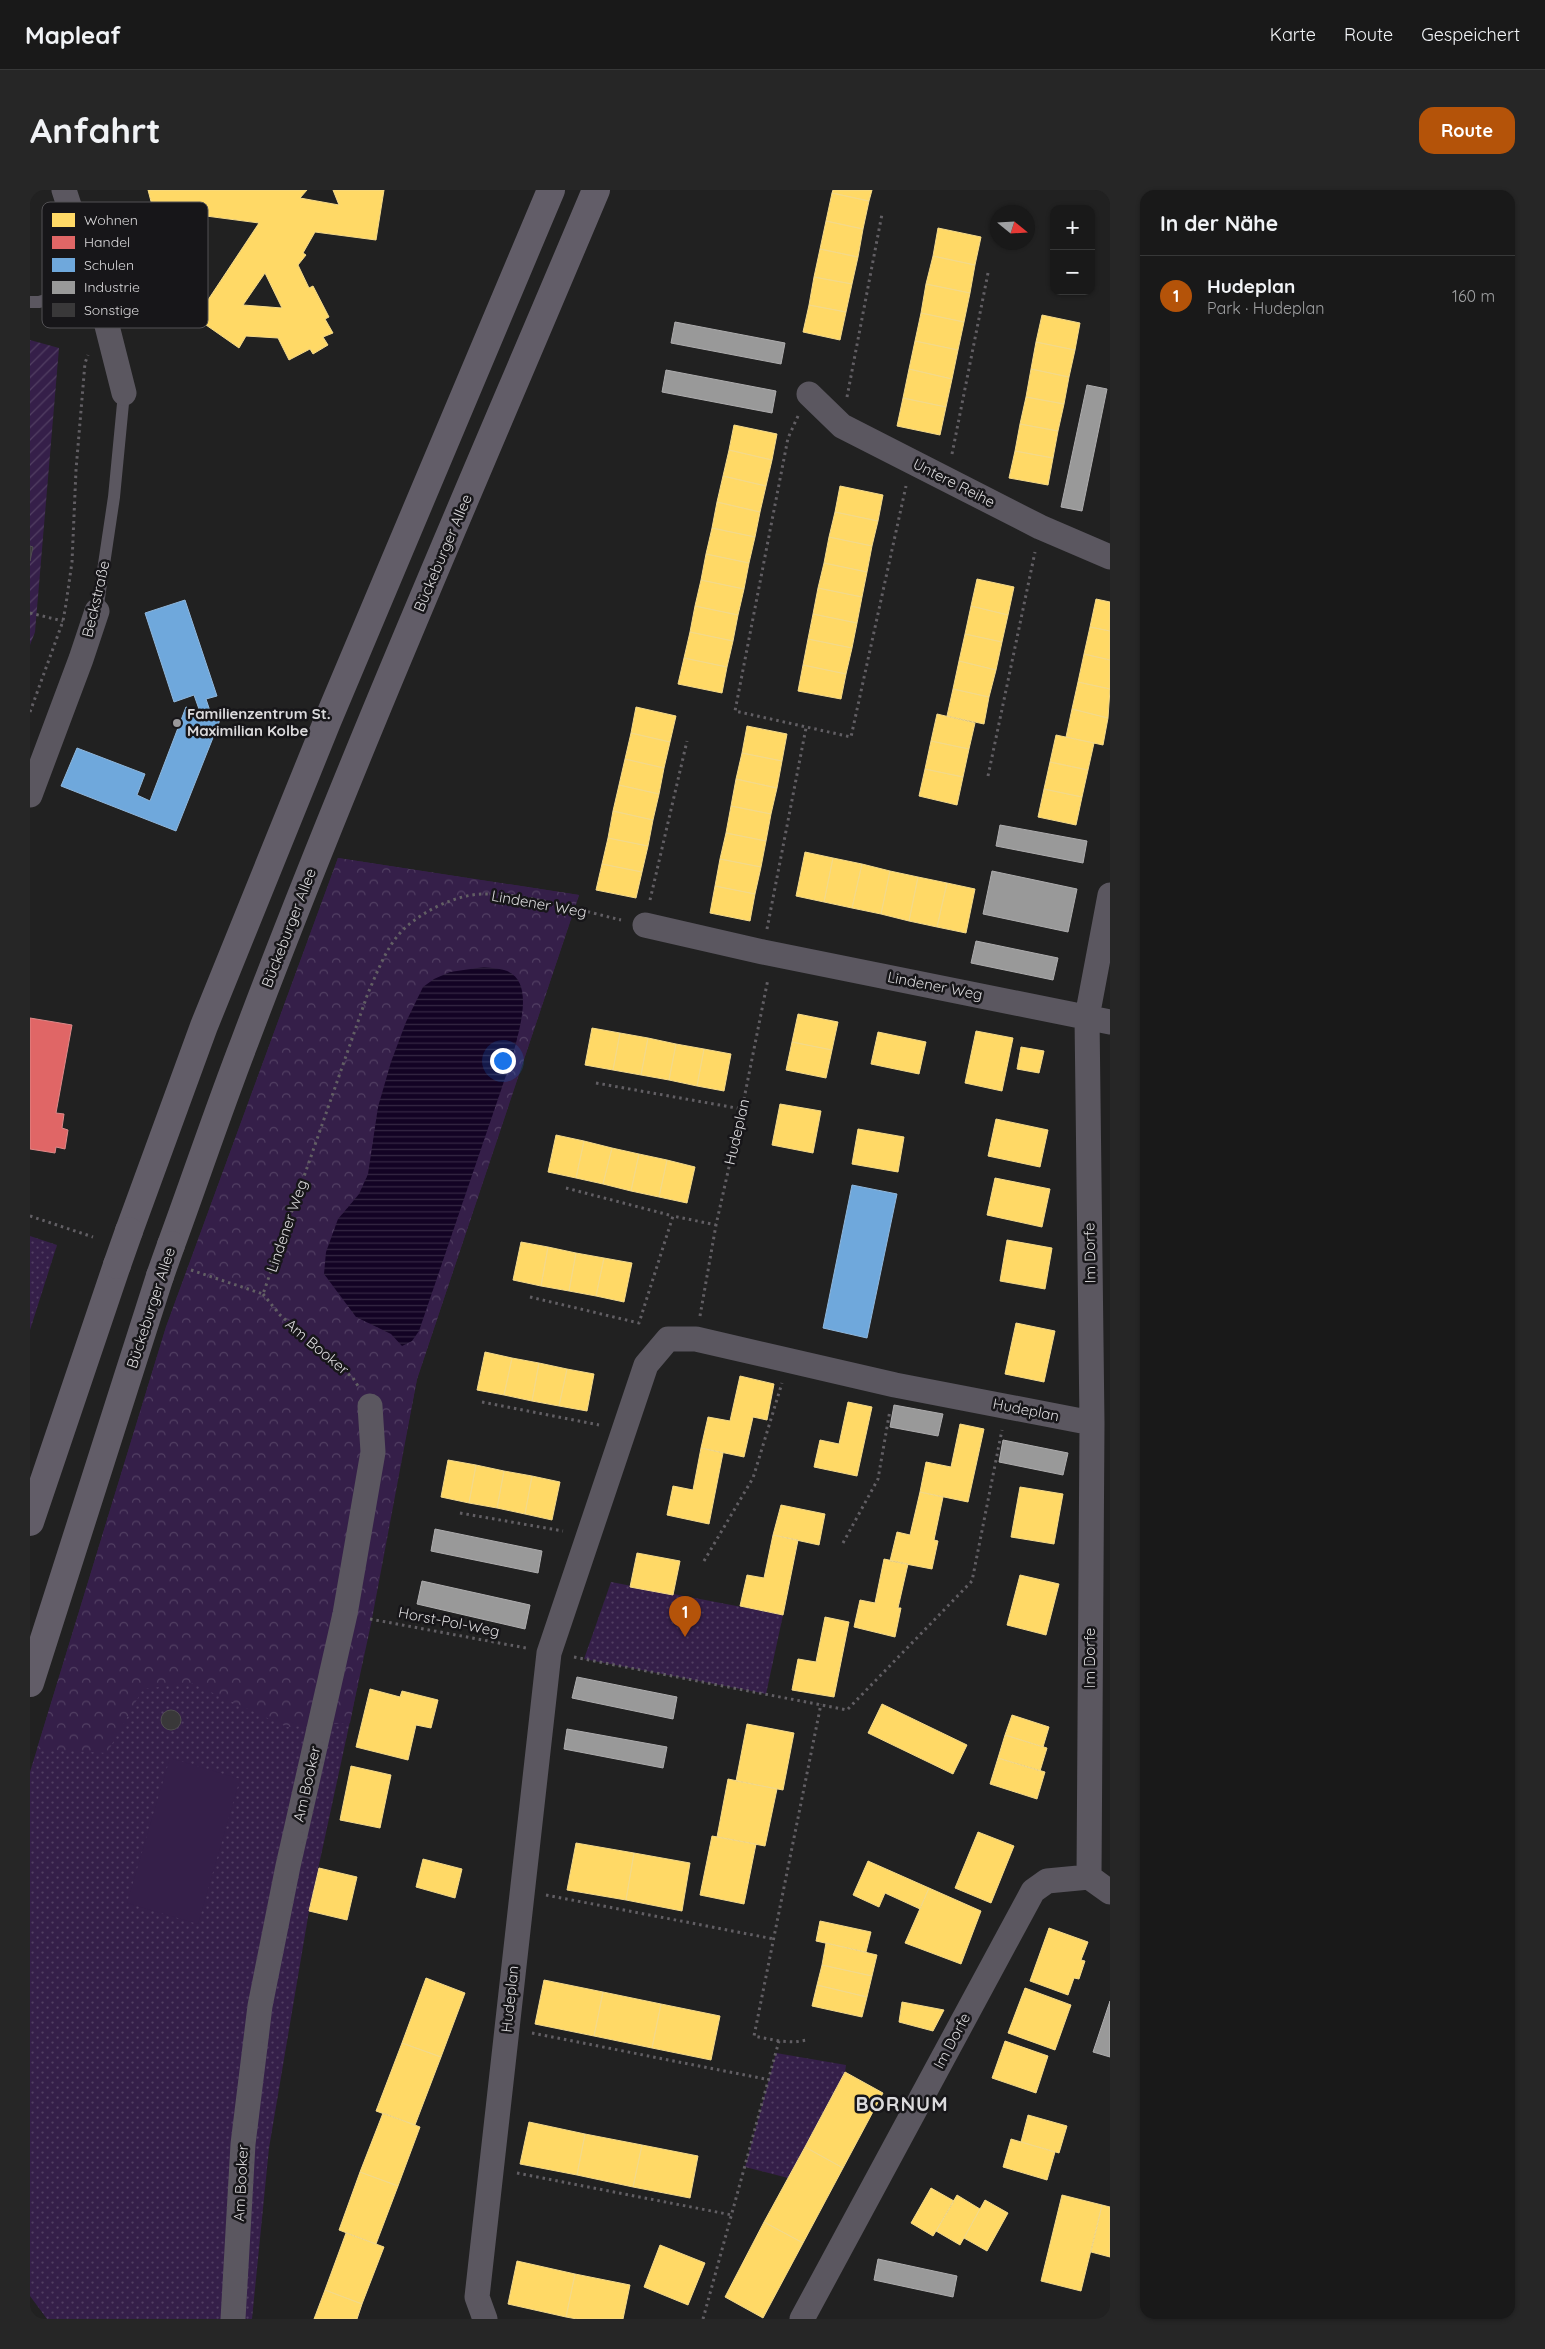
<!DOCTYPE html>
<html lang="de">
<head>
<meta charset="utf-8">
<style>
	:root { --surface:#191919; --page:#262626; --text:#f1f3f6; --muted:#9fa0a2; --line:#373838; --accent:#b45309 }
	body { margin:0; font-family:Quicksand,sans-serif; background:var(--page); color:var(--text) }
	.controls { position:absolute; right:15px; top:15px; display:grid; overflow:hidden; border-radius:10px; box-shadow:0 1px 4px #0004 }
	.controls button { width:45px; height:45px; display:grid; place-items:center; padding:0; border:0; border-bottom:1px solid var(--line); background:var(--surface); color:var(--text); font:25px sans-serif }
	.compass { position:absolute; left:960px; top:15px; width:45px; height:45px; border-radius:50%; background:var(--surface); box-shadow:0 1px 4px #0004; rotate:108deg }
	.you { position:absolute; left:472px; top:870px; width:18px; height:18px; margin:-12px; border:4px solid #fff; border-radius:50%; background:#1a73e8; box-shadow:0 0 0 8px #1a73e833 }
	.badge { display:grid; place-items:center; width:32px; height:32px; border-radius:50%; background:var(--accent); color:#fff; font-size:16px; font-weight:700 }
	.pin { position:absolute; translate:-50% -41px; filter:drop-shadow(0 1px 2px #0008) }
	.pin::after { content:''; position:absolute; top:26px; width:18px; height:15px; background:inherit; clip-path:polygon(0 0,100% 0,50% 100%) }
	.list { margin:0; padding:0; list-style:none }
	h2 { display:flex; justify-content:space-between; align-items:center; height:65px; margin:0; padding:0 20px; font-size:21px }
	h2 small { font-size:16px; font-weight:400; color:var(--muted) }
	.list li { display:grid; grid-template-columns:32px 1fr auto; gap:15px; align-items:center; box-sizing:border-box; height:80px; padding:0 20px; border-top:1px solid var(--line) }
	.list b { display:block; font-size:19px; white-space:nowrap }
	.list p { margin:0; font-size:16px; white-space:nowrap; color:var(--muted) }
	.list em { font-size:16px; font-style:normal; color:var(--muted) }
	.map { position:relative; flex:none; width:1080px; height:2129px; overflow:hidden; border-radius:15px }
	header { display:flex; align-items:center; gap:30px; box-sizing:border-box; height:70px; padding:0 25px; background:var(--surface); border-bottom:1px solid var(--line) }
	header strong { font-size:24px }
	nav { display:flex; gap:28px; margin-inline-start:auto; font-size:18px }
	.intro { display:flex; align-items:center; justify-content:space-between; box-sizing:border-box; height:120px; padding:0 30px }
	h1 { margin:0; font-size:35px }
	.button { padding:12px 22px; border-radius:15px; background:var(--accent); color:#fff; font-size:18px; font-weight:700 }
	main { display:flex; gap:30px; padding:0 30px }
	aside { flex:1; background:var(--surface); border-radius:15px; box-shadow:0 1px 4px #0004 }
	.map>svg:first-child { display:block }
	.grass { fill:url(#grass-dots) }
	.forest { fill:url(#forest-crowns); fill-rule:evenodd }
	.garden { fill:url(#garden-furrows) }
	.pitch { fill:#351f49 }
	.water { fill:url(#water-rules) }
	.homes { fill:#ffd966; stroke:#f4d989; fill-rule:evenodd }
	.shops { fill:#e06666; stroke:#de8989 }
	.schools { fill:#6fa8dc; stroke:#8fb7dc }
	.industry { fill:#999; stroke:#adacad }
	.building { fill:#393839; stroke:#504f50 }
	.lines { fill:none; stroke-linecap:round; stroke-linejoin:round }
	.path { stroke:#625f64; stroke-width:3; stroke-dasharray:2.5 4; stroke-linecap:butt }
	.lane { stroke:#5b5760; stroke-width:12 }
	.street { stroke:#5b5760; stroke-width:25 }
	.highway { stroke:#625d68; stroke-width:28 }
	.highway-bridge { stroke:#625d68; stroke-width:28 }
	.poi-dot { fill:#9a999b; stroke:#171619; stroke-width:2 }
	.labels { text-anchor:middle; stroke-width:5; stroke-linejoin:round; paint-order:stroke }
	.street-label { font-size:15px; fill:#dbdadc; stroke:#171619 }
	.poi-label { font-size:15px; font-weight:bold; fill:#dbdadc; stroke:#171619; text-anchor:start }
	.district-label { font-size:20px; font-weight:bold; letter-spacing:1px; fill:#dbdadc; stroke:#171619 }
	.key { fill:#171619; stroke:#525154; stroke-width:1 }
	.key-label { font-size:14px; fill:#dbdadc }
</style>
</head>
<body>
<header>
<strong>Mapleaf</strong>
<nav><a>Karte</a><a>Route</a><a>Gespeichert</a></nav>
</header>
<div class="intro"><h1>Anfahrt</h1><a class="button">Route</a></div>
<main>
<div class="map">
<svg width="1080" height="2129" viewBox="0 0 1080 2129">
	<defs>
		<pattern id="grass-dots" width="8" height="8" patternUnits="userSpaceOnUse" patternTransform="scale(1.25)"><rect width="8" height="8" fill="#351f49"/><path d="M2 2h.1M6 6h.1" fill="none" stroke="#523f63" stroke-width="1.8" stroke-linecap="round"/></pattern>
		<pattern id="forest-crowns" width="20" height="18" patternUnits="userSpaceOnUse" patternTransform="scale(1.25)"><rect width="20" height="18" fill="#351f49"/><path d="M2 6a3 3 0 1 1 6 0M12 15a3 3 0 1 1 6 0" fill="none" stroke="#523f63"/></pattern>
		<pattern id="garden-furrows" width="10" height="10" patternUnits="userSpaceOnUse" patternTransform="scale(1.25)"><rect width="10" height="10" fill="#351f49"/><path d="M-1 1l2-2M0 10L10 0M9 11l2-2" fill="none" stroke="#523f63"/></pattern>
		<pattern id="water-rules" width="6" height="5" patternUnits="userSpaceOnUse" patternTransform="scale(1.25)"><rect width="6" height="5" fill="#130324"/><path d="M0 2.5h6" fill="none" stroke="#352743"/></pattern>
	</defs>
	<rect width="100%" height="100%" fill="#212121"/>
	<path class="grass" d="M308,668L549,705L387,1189L341,1434L279,1721L239,1958L222,2129H17L0,2106V1582L136,1137Z
		M0,1046L27,1055L0,1140Z
		M581,1392L753,1425L736,1504L554,1469Z
		M746,1863L816,1875L815,1882L758,1988L715,1977Z"/>
	<path class="forest" d="M308,668L549,705L387,1189L320,1533L257,1537L161,1493L113,1499L77,1563L7,1559L136,1137ZM454,777L494,821L483,865L389,1141L382,1151L372,1156L361,1144L326,1127L294,1084L308,1029L329,1004L338,983L348,917L442,780Z"/>
	<path class="garden" d="M0,150L29,158L5,442L0,455Z"/>
	<path class="pitch" d="M140,1568L210,1589L168,1734L97,1713Z"/>
	<path class="water" d="M454,777C460,778 467,778 474,780C507,789 488,843 483,865L389,1141L382,1151L372,1156L361,1144L326,1127L294,1084L296,1062L308,1029L329,1004L338,984L348,917L361,872L376,832L393,797L404,789L420,782Z"/>
	<path class="homes" d="M118,0H277L270,8L309,15L303,0H354L346,50L285,42L273,63L276,65L268,75L279,98L283,96L299,127L295,129L303,143L293,147L298,155L283,164L280,159L259,170L248,148L216,146L209,158L166,128L229,33L123,19ZM235,83L252,118L213,115Z
		M803,0H842L839,11L802,3Z
		M802,3L839,11L833,39L796,31Z
		M796,31L833,39L828,67L790,59Z
		M908,38L951,47L945,75L903,66Z
		M790,59L828,67L822,94L784,87Z
		M903,66L945,75L940,103L896,94Z
		M784,87L822,94L816,122L779,115Z
		M896,94L940,103L934,132L891,123Z
		M779,115L816,122L810,150L773,142Z
		M891,123L934,132L928,160L885,151Z
		M1012,125L1050,133L1045,160L1006,152Z
		M885,151L928,160L922,189L879,179Z
		M1006,152L1045,160L1039,187L1001,179Z
		M879,179L922,189L916,217L873,208Z
		M1001,179L1039,187L1034,214L996,207Z
		M996,207L1034,214L1028,241L990,234Z
		M873,208L916,217L910,245L867,236Z
		M990,234L1028,241L1023,268L985,261Z
		M704,235L747,244L742,270L699,260Z
		M699,260L742,270L736,296L693,286Z
		M985,261L1023,268L1018,295L979,288Z
		M693,286L736,296L730,322L687,312Z
		M810,296L853,305L848,331L805,322Z
		M687,312L730,322L725,347L682,338Z
		M805,322L848,331L842,356L799,347Z
		M682,338L725,347L719,373L676,364Z
		M799,347L842,356L837,382L794,373Z
		M676,364L719,373L714,399L671,390Z
		M794,373L837,382L832,407L788,398Z
		M947,389L984,397L978,425L941,416Z
		M671,390L714,399L708,425L665,416Z
		M788,398L832,407L827,433L783,424Z
		M1066,409L1080,412V441L1060,437Z
		M665,416L708,425L703,451L660,442Z
		M941,416L978,425L972,452L935,444Z
		M783,424L827,433L822,458L778,449Z
		M1060,437L1080,441V470L1054,464Z
		M660,442L703,451L697,477L654,468Z
		M935,444L972,452L966,480L929,471Z
		M778,449L822,458L816,484L773,475Z
		M1054,464L1080,470V499L1048,492Z
		M654,468L697,477L692,503L648,494Z
		M929,471L966,480L959,507L923,499Z
		M773,475L816,484L811,509L768,501Z
		M1048,492L1080,499L1078,528L1042,519Z
		M923,499L959,507L954,534L917,526Z
		M606,517L646,526L640,552L601,543Z
		M1042,519L1078,528L1073,555L1036,547Z
		M907,524L945,533L939,559L901,551Z
		M717,536L757,544L752,571L712,563Z
		M601,543L640,552L634,578L595,569Z
		M1026,545L1064,553L1058,580L1020,572Z
		M901,551L939,559L933,587L895,579Z
		M712,563L752,571L747,598L706,589Z
		M595,569L634,578L629,604L589,595Z
		M1020,572L1058,580L1052,607L1014,599Z
		M895,579L933,587L927,615L889,606Z
		M706,589L747,598L741,624L701,616Z
		M589,595L629,604L623,630L583,621Z
		M1014,599L1052,607L1046,635L1008,627Z
		M701,616L741,624L736,651L696,643Z
		M583,621L623,630L618,656L578,648Z
		M696,643L736,651L731,677L690,669Z
		M578,648L618,656L612,682L572,674Z
		M775,662L803,668L794,712L766,706Z
		M803,668L832,674L822,718L794,712Z
		M690,669L731,677L725,704L685,696Z
		M572,674L612,682L606,708L566,700Z
		M832,674L860,681L851,724L822,718Z
		M860,681L888,687L879,731L851,724Z
		M888,687L917,693L907,737L879,731Z
		M917,693L945,699L936,743L907,737Z
		M685,696L725,704L720,731L680,723Z
		M768,824L808,832L802,860L762,852Z
		M562,838L590,843L583,880L555,875Z
		M946,841L983,848L972,901L935,893Z
		M848,842L896,852L889,884L841,874Z
		M590,843L618,848L611,885L583,880Z
		M618,848L646,854L639,890L611,885Z
		M762,852L802,860L796,888L756,880Z
		M646,854L674,859L667,896L639,890Z
		M991,857L1014,861L1009,883L987,879Z
		M674,859L701,864L694,901L667,896Z
		M750,914L791,921L783,963L742,955Z
		M966,929L1018,940L1010,977L958,966Z
		M828,939L874,947L868,982L822,974Z
		M526,945L554,951L546,988L518,982Z
		M554,951L582,958L573,994L546,988Z
		M582,958L609,964L601,1001L573,994Z
		M609,964L637,970L629,1007L601,1001Z
		M637,970L665,977L657,1013L629,1007Z
		M965,988L1020,999L1012,1037L957,1025Z
		M977,1050L1022,1058L1015,1099L970,1091Z
		M491,1052L518,1057L511,1096L483,1090Z
		M518,1057L546,1063L539,1101L511,1096Z
		M546,1063L574,1068L566,1106L539,1101Z
		M574,1068L602,1073L594,1112L566,1106Z
		M986,1133L1025,1141L1014,1192L975,1184Z
		M455,1162L482,1168L474,1205L447,1200Z
		M482,1168L509,1173L502,1211L474,1205Z
		M509,1173L537,1179L529,1216L502,1211Z
		M537,1179L564,1184L557,1221L529,1216Z
		M710,1186L744,1194L737,1230L723,1227L714,1267L671,1258L678,1227L700,1231Z
		M818,1212L842,1217L827,1286L784,1277L790,1250L809,1254Z
		M930,1234L954,1239L938,1312L890,1302L896,1272L921,1277Z
		M671,1258L693,1263L679,1334L637,1325L643,1296L663,1300Z
		M418,1270L446,1275L439,1313L411,1307Z
		M446,1275L474,1281L467,1318L439,1313Z
		M474,1281L502,1286L495,1324L467,1318Z
		M502,1286L530,1292L522,1330L495,1324Z
		M990,1297L1033,1304L1024,1354L981,1347Z
		M890,1302L913,1307L904,1350L908,1351L902,1379L860,1371L867,1342L880,1345Z
		M751,1315L795,1324L789,1355L743,1345Z
		M743,1345L768,1350L753,1425L710,1416L717,1385L734,1388Z
		M607,1363L650,1371L643,1405L600,1397Z
		M854,1369L878,1374L868,1418H871L865,1447L824,1437L830,1410L845,1413Z
		M990,1385L1029,1394L1016,1445L977,1435Z
		M795,1427L819,1432L804,1507L762,1500L768,1469L786,1472Z
		M340,1499L370,1507L372,1501L408,1510L401,1538L386,1535L378,1570L326,1557Z
		M852,1514L937,1555L923,1584L838,1543Z
		M982,1525L1019,1537L1013,1557L975,1545Z
		M717,1534L764,1543L753,1600L706,1591Z
		M975,1545L1017,1558L1010,1581L968,1568Z
		M968,1568L1015,1582L1007,1609L960,1594Z
		M321,1576L361,1585L350,1638L310,1630Z
		M698,1589L747,1599L735,1656L687,1647Z
		M948,1642L984,1656L961,1713L925,1698Z
		M682,1646L726,1654L714,1714L670,1705Z
		M546,1653L604,1663L596,1710L537,1700Z
		M604,1663L660,1673L652,1721L596,1710Z
		M393,1669L432,1679L425,1708L386,1697Z
		M838,1671L899,1698L890,1719L855,1703L849,1717L823,1705Z
		M289,1678L327,1687L317,1730L279,1721Z
		M899,1698L951,1721L931,1774L875,1753Z
		M790,1731L841,1742L836,1762L786,1751Z
		M1019,1738L1058,1752L1051,1770L1055,1771L1049,1789L1044,1788L1038,1805L1000,1791Z
		M796,1753L847,1765L842,1786L792,1775Z
		M792,1775L842,1786L837,1807L787,1795Z
		M396,1788L435,1803L411,1867L372,1853Z
		M514,1790L573,1802L564,1846L505,1834Z
		M787,1795L837,1807L832,1827L782,1816Z
		M995,1798L1041,1815L1025,1860L978,1843Z
		M573,1802L631,1814L622,1858L564,1846Z
		M872,1812L914,1820L903,1841L869,1832Z
		M631,1814L690,1826L681,1870L622,1858Z
		M975,1851L1018,1866L1006,1903L962,1888Z
		M372,1853L411,1867L385,1935L346,1921Z
		M815,1882L853,1903L813,1978L775,1957Z
		M353,1923L390,1937L368,1996L330,1982Z
		M998,1925L1037,1936L1029,1963L991,1952Z
		M499,1932L555,1944L547,1985L490,1974Z
		M555,1944L612,1955L603,1997L547,1985Z
		M981,1949L1025,1962L1017,1990L973,1977Z
		M612,1955L668,1966L660,2008L603,1997Z
		M775,1957L813,1978L773,2053L734,2032Z
		M330,1982L368,1996L346,2054L309,2040Z
		M901,1998L924,2011L903,2046L881,2033Z
		M927,2005L950,2019L930,2055L906,2041Z
		M1032,2005L1072,2015L1051,2101L1011,2091Z
		M955,2010L978,2023L957,2061L934,2048Z
		M1072,2015L1080,2017V2067L1061,2062Z
		M734,2032L773,2053L733,2128L695,2107Z
		M316,2043L354,2057L332,2114L295,2100Z
		M630,2055L675,2073L658,2115L614,2097Z
		M487,2071L545,2084L536,2127L478,2114Z
		M545,2084L600,2095L593,2129H547L536,2127Z
		M295,2100L332,2114L327,2129H284Z"/>
	<path class="shops" d="M0,828L42,835L26,923L34,924L32,938L38,940L35,959L26,957L25,963L0,959Z"/>
	<path class="schools" d="M155,410L187,506L176,509L182,527L190,530L146,641L31,596L47,558L115,584L107,605L120,611L156,517L170,522L164,505L144,512L115,423Z
		M822,995L867,1004L837,1148L793,1138Z"/>
	<path class="industry" d="M645,132L755,153L751,174L641,153Z
		M636,180L746,201L742,223L632,202Z
		M1057,195L1077,199L1052,321L1031,317Z
		M970,635L1057,651L1053,673L966,656Z
		M962,681L1047,699L1038,742L953,724Z
		M946,751L1028,768L1023,790L941,773Z
		M864,1215L913,1224L908,1246L860,1237Z
		M973,1250L1038,1263L1033,1285L969,1272Z
		M405,1339L512,1361L508,1383L401,1361Z
		M392,1391L500,1415L495,1439L387,1414Z
		M547,1487L647,1507L643,1529L542,1508Z
		M537,1539L637,1557L633,1578L534,1559Z
		M1080,1811V1867L1063,1862Z
		M848,2069L927,2086L923,2107L844,2090Z"/>
	<path class="building" d="M0,356L3,357L0,371Z
		M131 1530a10 10 0 1 1 20 0a10 10 0 1 1-20 0Z"/>
	<g class="lines">
		<path class="path" d="M817,207L852,24
			M768,226L758,248L705,521L821,547L876,296
			M922,264L958,83
			M0,423L33,431
			M0,522L33,431L36,414L42,372L46,280L55,173L58,165
			M958,586L1005,362
			M620,710L657,551
			M737,739L776,538
			M566,893L712,919
			M536,998L643,1026
			M0,1026L63,1047
			M161,1080L233,1104L338,803C348,781 357,754 376,737C395,720 426,705 452,704C497,703 548,720 591,730
			M233,1104L250,1125L323,1188L328,1196
			M500,1107L609,1133L643,1026L686,1035
			M670,1126L686,1035L712,919L738,789
			M452,1212L569,1235
			M430,1323L533,1341
			M813,1353L848,1289L860,1220
			M674,1371L723,1288L752,1193
			M340,1429L496,1458
			M544,1467L817,1520L942,1391L972,1240
			M516,1705L744,1749
			M502,1843L740,1890
			M749,1851L724,1846L791,1514
			M487,1983L702,2025
			M673,2129L749,1851L765,1852L777,1850"/>
		<path class="lane" d="M0,112H9L65,95
			M67,421L84,307L94,203"/>
		<path class="street" d="M34,0L74,124L94,203
			M779,204L812,236L1010,337L1080,367
			M0,605L51,469L67,421
			M615,735L733,762L1080,832
			M1059,1687L1062,1233L1057,827L1080,705
			M1059,1687L1080,1702
			M203,2129L213,1954L230,1816L258,1676L315,1424L343,1262L340,1216
			M455,2129L447,2107L519,1463L616,1175L638,1149H666L865,1195L1062,1233
			M772,2129L1003,1701L1017,1691L1059,1687"/>
		<path class="highway" d="M99,1041L174,836L297,532L521,0
			M141,1055C166,987 189,918 215,851C323,564 447,283 566,0
			M0,1332L87,1075
			M0,1493L130,1086"/>
		<path class="highway-bridge" d="M87,1075L99,1041
			M130,1086L141,1055"/>
	</g>
	<circle class="poi-dot" cx="147" cy="533" r="5"/>
	<g class="labels">
		<g class="street-label">
			<text transform="translate(924 293) rotate(27)" y="5">Untere Reihe</text>
			<text transform="translate(413 363) rotate(-67)" y="5">Bückeburger Allee</text>
			<text transform="translate(66 409) rotate(-77)" y="5">Beckstraße</text>
			<text transform="translate(509 714) rotate(10)" y="5">Lindener Weg</text>
			<text transform="translate(259 738) rotate(-69)" y="5">Bückeburger Allee</text>
			<text transform="translate(905 796) rotate(11)" y="5">Lindener Weg</text>
			<text transform="translate(707 942) rotate(-77)" y="5">Hudeplan</text>
			<text transform="translate(257 1036) rotate(-71)" y="5">Lindener Weg</text>
			<text transform="translate(1060 1063) rotate(-91)" y="5">Im Dorfe</text>
			<text transform="translate(121 1118) rotate(-72)" y="5">Bückeburger Allee</text>
			<text transform="translate(287 1157) rotate(40)" y="5">Am Booker</text>
			<text transform="translate(996 1220) rotate(11)" y="5">Hudeplan</text>
			<text transform="translate(419 1432) rotate(11)" y="5">Horst-Pol-Weg</text>
			<text transform="translate(1060 1468) rotate(-90)" y="5">Im Dorfe</text>
			<text transform="translate(277 1594) rotate(-77)" y="5">Am Booker</text>
			<text transform="translate(480 1809) rotate(-84)" y="5">Hudeplan</text>
			<text transform="translate(922 1851) rotate(-62)" y="5">Im Dorfe</text>
			<text transform="translate(211 1993) rotate(-87)" y="5">Am Booker</text>
		</g>
		<g class="poi-label">
			<text x="157" y="529">Familienzentrum St.<tspan x="157" dy="17">Maximilian Kolbe</tspan></text>
		</g>
		<g class="district-label">
			<text x="872" y="1921">BORNUM</text>
		</g>
	</g>
	<rect x="12" y="12" width="166" height="126" rx="8" class="key"/>
	<rect x="22" y="23" width="23" height="14" fill="#ffd966"/>
	<rect x="22" y="46" width="23" height="13" fill="#e06666"/>
	<rect x="22" y="68" width="23" height="14" fill="#6fa8dc"/>
	<rect x="22" y="91" width="23" height="13" fill="#999"/>
	<rect x="22" y="113" width="23" height="14" fill="#393839"/>
	<g class="key-label">
		<text x="54" y="35">Wohnen</text>
		<text x="54" y="57">Handel</text>
		<text x="54" y="80">Schulen</text>
		<text x="54" y="102">Industrie</text>
		<text x="54" y="125">Sonstige</text>
	</g>
</svg>
<div class="controls">
<button>+</button>
<button>−</button>
</div>
<svg class="compass" viewBox="-18 -18 36 36"><path d="M0-13l5 13h-10z" fill="#e53935"/><path d="M0 13l5-13h-10z" fill="#9fa0a2"/></svg>
<div class="you"></div>
<div class="pin badge" style="left:655px;top:1447px">1</div>
</div>
<aside>
<h2>In der Nähe<small></small></h2>
<ul class="list">
<li><span class="badge">1</span><div><b>Hudeplan</b><p>Park · Hudeplan</p></div><em>160 m</em></li>
</ul>
</aside>
</main>
</body>
</html>
